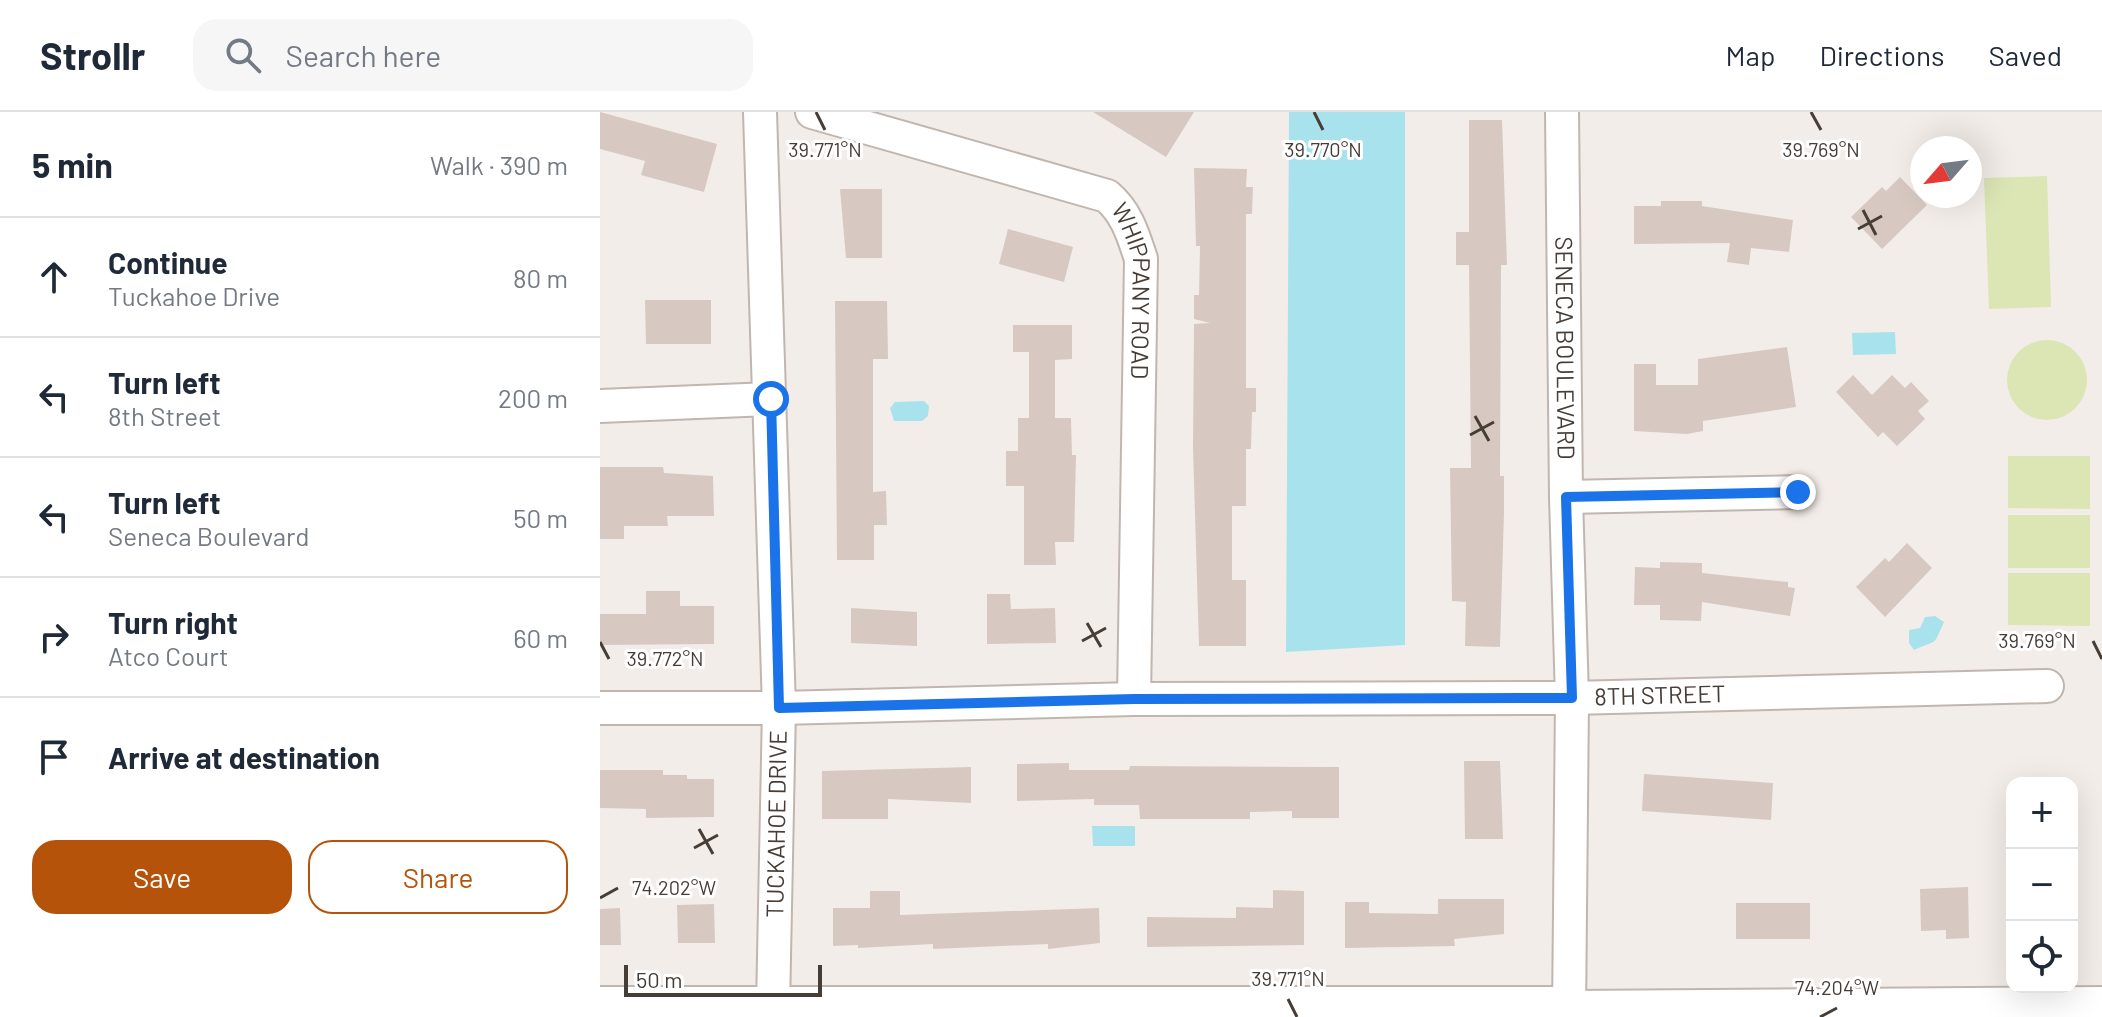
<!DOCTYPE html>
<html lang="en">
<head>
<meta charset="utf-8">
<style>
	:root { --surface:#fff; --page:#f6f6f7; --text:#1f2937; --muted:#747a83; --line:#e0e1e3; --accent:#b45309 }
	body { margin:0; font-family:Barlow,sans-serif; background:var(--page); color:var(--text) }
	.controls { position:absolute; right:24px; bottom:24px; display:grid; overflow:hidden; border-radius:16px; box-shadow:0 8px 32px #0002 }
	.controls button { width:72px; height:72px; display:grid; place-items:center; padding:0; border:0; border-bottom:2px solid var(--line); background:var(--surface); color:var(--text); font:40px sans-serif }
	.compass { position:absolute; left:1310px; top:24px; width:72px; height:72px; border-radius:50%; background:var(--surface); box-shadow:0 8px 32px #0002; rotate:242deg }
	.scale { position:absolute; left:24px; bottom:20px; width:198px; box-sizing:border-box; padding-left:8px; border:4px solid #473d37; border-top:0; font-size:22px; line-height:28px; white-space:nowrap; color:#473d37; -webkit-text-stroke:6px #fff; paint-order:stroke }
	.stop { position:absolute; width:24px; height:24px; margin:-18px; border:6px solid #1a73e8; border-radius:50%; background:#fff }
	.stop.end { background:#1a73e8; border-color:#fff; box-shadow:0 2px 8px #0008 }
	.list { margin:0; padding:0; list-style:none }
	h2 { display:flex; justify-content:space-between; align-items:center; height:104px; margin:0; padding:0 32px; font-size:34px }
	h2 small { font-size:26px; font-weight:400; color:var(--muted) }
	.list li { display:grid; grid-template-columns:52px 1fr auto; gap:24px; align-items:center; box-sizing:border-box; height:120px; padding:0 32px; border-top:2px solid var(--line) }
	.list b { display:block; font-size:30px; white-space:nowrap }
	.list p { margin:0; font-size:26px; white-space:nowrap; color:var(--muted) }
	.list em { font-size:26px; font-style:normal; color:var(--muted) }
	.actions { display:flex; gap:16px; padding:24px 32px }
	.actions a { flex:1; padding:18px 0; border:2px solid var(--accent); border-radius:24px; text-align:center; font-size:28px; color:var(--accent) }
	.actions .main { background:var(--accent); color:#fff }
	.icon { flex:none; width:44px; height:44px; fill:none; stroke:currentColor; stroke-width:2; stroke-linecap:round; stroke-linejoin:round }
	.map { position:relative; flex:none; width:1502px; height:905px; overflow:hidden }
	header { display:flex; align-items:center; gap:48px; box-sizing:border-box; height:112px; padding:0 40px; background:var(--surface); border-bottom:2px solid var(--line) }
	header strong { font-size:38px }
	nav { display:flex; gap:44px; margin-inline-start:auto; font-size:28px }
	.search { width:560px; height:72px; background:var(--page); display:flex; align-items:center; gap:20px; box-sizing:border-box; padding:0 28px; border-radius:24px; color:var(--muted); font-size:30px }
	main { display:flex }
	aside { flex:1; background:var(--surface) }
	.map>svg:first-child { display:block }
	.green { fill:#dce5b4 }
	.water { fill:#a8e3ed }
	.building { fill:#d7c9c2 }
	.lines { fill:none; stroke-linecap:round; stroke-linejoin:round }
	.minor-casing { stroke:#c1b6af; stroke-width:36 }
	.tertiary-casing { stroke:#c1b6af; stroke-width:44 }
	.minor { stroke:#fff; stroke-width:32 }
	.tertiary { stroke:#fff; stroke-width:40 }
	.route { stroke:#1a73e8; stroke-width:10 }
	.ticks { fill:none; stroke:#473d37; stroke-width:3 }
	.labels { text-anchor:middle; stroke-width:6; stroke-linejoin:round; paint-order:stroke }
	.street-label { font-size:24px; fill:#473d37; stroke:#fff }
	.ticks-label { font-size:20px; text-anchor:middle; fill:#473d37; stroke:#fff; stroke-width:6; stroke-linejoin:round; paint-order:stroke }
</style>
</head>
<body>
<header>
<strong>Strollr</strong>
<div class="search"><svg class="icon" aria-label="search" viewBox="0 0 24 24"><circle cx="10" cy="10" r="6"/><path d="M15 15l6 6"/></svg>Search here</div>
<nav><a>Map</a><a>Directions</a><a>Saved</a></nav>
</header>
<main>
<aside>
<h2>5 min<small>Walk · 390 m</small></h2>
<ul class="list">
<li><svg class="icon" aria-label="ahead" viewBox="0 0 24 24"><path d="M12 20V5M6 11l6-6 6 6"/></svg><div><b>Continue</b><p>Tuckahoe Drive</p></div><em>80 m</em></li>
<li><svg class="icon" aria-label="left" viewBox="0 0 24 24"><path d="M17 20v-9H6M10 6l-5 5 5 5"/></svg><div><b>Turn left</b><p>8th Street</p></div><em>200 m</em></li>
<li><svg class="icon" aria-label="left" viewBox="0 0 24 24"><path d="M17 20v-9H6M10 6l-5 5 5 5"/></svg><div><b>Turn left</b><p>Seneca Boulevard</p></div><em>50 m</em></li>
<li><svg class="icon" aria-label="right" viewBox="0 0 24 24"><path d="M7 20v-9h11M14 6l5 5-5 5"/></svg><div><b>Turn right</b><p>Atco Court</p></div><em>60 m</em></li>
<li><svg class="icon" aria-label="arrive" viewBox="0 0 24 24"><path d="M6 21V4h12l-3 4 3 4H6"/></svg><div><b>Arrive at destination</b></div></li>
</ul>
<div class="actions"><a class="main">Save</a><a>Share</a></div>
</aside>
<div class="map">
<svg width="1502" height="905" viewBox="0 0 1502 905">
	<rect width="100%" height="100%" fill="#f3ede9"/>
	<path class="green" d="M1447,64L1451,195L1389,197L1384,66Z
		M1407 268a40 40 0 1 1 80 0a40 40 0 1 1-80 0Z
		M1408,344H1490V397L1408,396Z
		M1408,403H1490V456H1408Z
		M1408,461H1490V514L1408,513Z"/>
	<path class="water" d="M689,0H805V533L686,540Z
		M1295,220L1296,242L1253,243L1252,221Z
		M324,289L329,294L328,304L322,309H294L290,296L295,290Z
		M1335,504L1344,510C1332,536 1340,526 1314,538L1309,531V518L1320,516L1325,505Z
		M492,714H535V734H493Z"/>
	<path class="building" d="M0,0L117,32L104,80L41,63L45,49L0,37Z
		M493,0H594L566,45Z
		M869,8H902L907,153H901L900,364H904V400L900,535L865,534L866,490L852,489L850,356H871L869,153H856V120H869Z
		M594,56L647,57L646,75H653L652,102H646V276H656V300H652L651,337H646V394H632V468H646V534H599L593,336L594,212L610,211L594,207V183H599L600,134H596Z
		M1300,65L1327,93L1282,137L1251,105L1282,75L1286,79Z
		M240,77H282V146H246Z
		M1061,89H1102V94L1193,108L1189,140L1151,136L1149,153L1127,150L1130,131L1034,132V94H1061Z
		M408,117L473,135L464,170L399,152Z
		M45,188H111V232H46Z
		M235,189H287L288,247H273V380L286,379L287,413H274V448H237Z
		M413,213H472V247L455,248V306H471L472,343H476L474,430H455L456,453H424V374H406V339H418V306H429V240H413Z
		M1187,235L1196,295L1103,309V319L1087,322L1034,319V252H1056V273H1098V247Z
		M1253,263L1272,283L1292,263L1305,276L1311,270L1329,289L1318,299L1325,307L1297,334L1283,320L1278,325L1236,280Z
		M0,355H63L64,361L113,364L114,404H67L68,414H24V427H0Z
		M1307,431L1332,456L1285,505L1256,475L1285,446L1289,450Z
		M1060,450L1102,451V461L1188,470V475L1195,476L1190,504L1102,490L1101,509L1060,508V493H1034L1035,455L1060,456Z
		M46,479H80V494H114V532L0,533V502H46Z
		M387,482H410L411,497L455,496L456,531L387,532Z
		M251,496L317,500V534L251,531Z
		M864,649H900L903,727H865Z
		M469,651V658H529L530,654L739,655V706H692V699L650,700V707H540L539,693H494V687L417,689V652Z
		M371,655V691L288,687V707H222V659Z
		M0,658H63V663H87V667H114V705L46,706V697L0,696Z
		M1044,662L1173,671L1171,708L1042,699Z
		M1368,775L1369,826L1346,827V818L1321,819L1320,777Z
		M673,778L704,779V833L547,835V805L636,806V795L673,796Z
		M270,779H300V803L499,796L500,831L448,837V832L333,837V832L258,836V833L233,834V796H270Z
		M838,787H904V822L854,827L855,834L745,836V790H769V801L838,802Z
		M1136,791H1210V827H1136Z
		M114,792L115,831H78L77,793Z
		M20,796L21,833H0V797Z"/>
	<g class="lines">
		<g class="minor-casing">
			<g id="minor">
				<path d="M160,0L179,596L173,895"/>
				<path id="s1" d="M212,0L507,84C527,101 533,123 541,147L534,587"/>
				<path id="s2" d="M962,0L966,385L972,586L969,905"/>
				<path d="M0,294L171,287"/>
				<path d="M966,385L1198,380"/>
				<path id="s3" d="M0,596H179L534,587L972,586L1447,574"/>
				<path d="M969,895L1502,891"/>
			</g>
		</g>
		<g class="tertiary-casing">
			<path id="tertiary" d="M0,895H969"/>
		</g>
		<use href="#minor" class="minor"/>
		<use href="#tertiary" class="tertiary"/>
	</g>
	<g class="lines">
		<path class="route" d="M171,287L179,596L534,587L972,586L966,385L1198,380"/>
	</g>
	<path class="ticks" d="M216,0L225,18M714,0L723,18M1211,0L1221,18M1263,98L1276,123M1258,117L1282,104M875,304L889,329M870,323L894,310M487,511L501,535M482,529L506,516M1493,529L1502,547M0,530L9,547M99,717L113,742M94,736L118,723M0,786L18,776M688,887L697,905M1220,905L1237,896"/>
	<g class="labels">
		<g class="street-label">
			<text dy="8" stroke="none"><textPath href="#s1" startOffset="410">WHIPPANY ROAD</textPath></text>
			<text dy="8" stroke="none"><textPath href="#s2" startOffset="236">SENECA BOULEVARD</textPath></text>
			<text dy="8" stroke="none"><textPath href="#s3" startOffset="1060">8TH STREET</textPath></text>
			<text transform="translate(177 712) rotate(-89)" y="8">TUCKAHOE DRIVE</text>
		</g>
	</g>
	<g class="ticks-label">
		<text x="225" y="45">39.771°N</text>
		<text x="723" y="45">39.770°N</text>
		<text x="1221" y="45">39.769°N</text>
		<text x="1437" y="536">39.769°N</text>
		<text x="65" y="554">39.772°N</text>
		<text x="74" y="783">74.202°W</text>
		<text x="688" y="874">39.771°N</text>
		<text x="1237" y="883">74.204°W</text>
	</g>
</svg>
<div class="controls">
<button>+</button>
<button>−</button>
<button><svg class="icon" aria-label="locate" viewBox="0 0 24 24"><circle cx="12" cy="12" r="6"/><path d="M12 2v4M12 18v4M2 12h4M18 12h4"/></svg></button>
</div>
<svg class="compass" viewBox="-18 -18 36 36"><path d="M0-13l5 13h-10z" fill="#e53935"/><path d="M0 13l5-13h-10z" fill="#747a83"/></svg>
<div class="scale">50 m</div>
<div class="stop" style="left:171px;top:287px"></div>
<div class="stop end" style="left:1198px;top:380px"></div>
</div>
</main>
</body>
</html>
